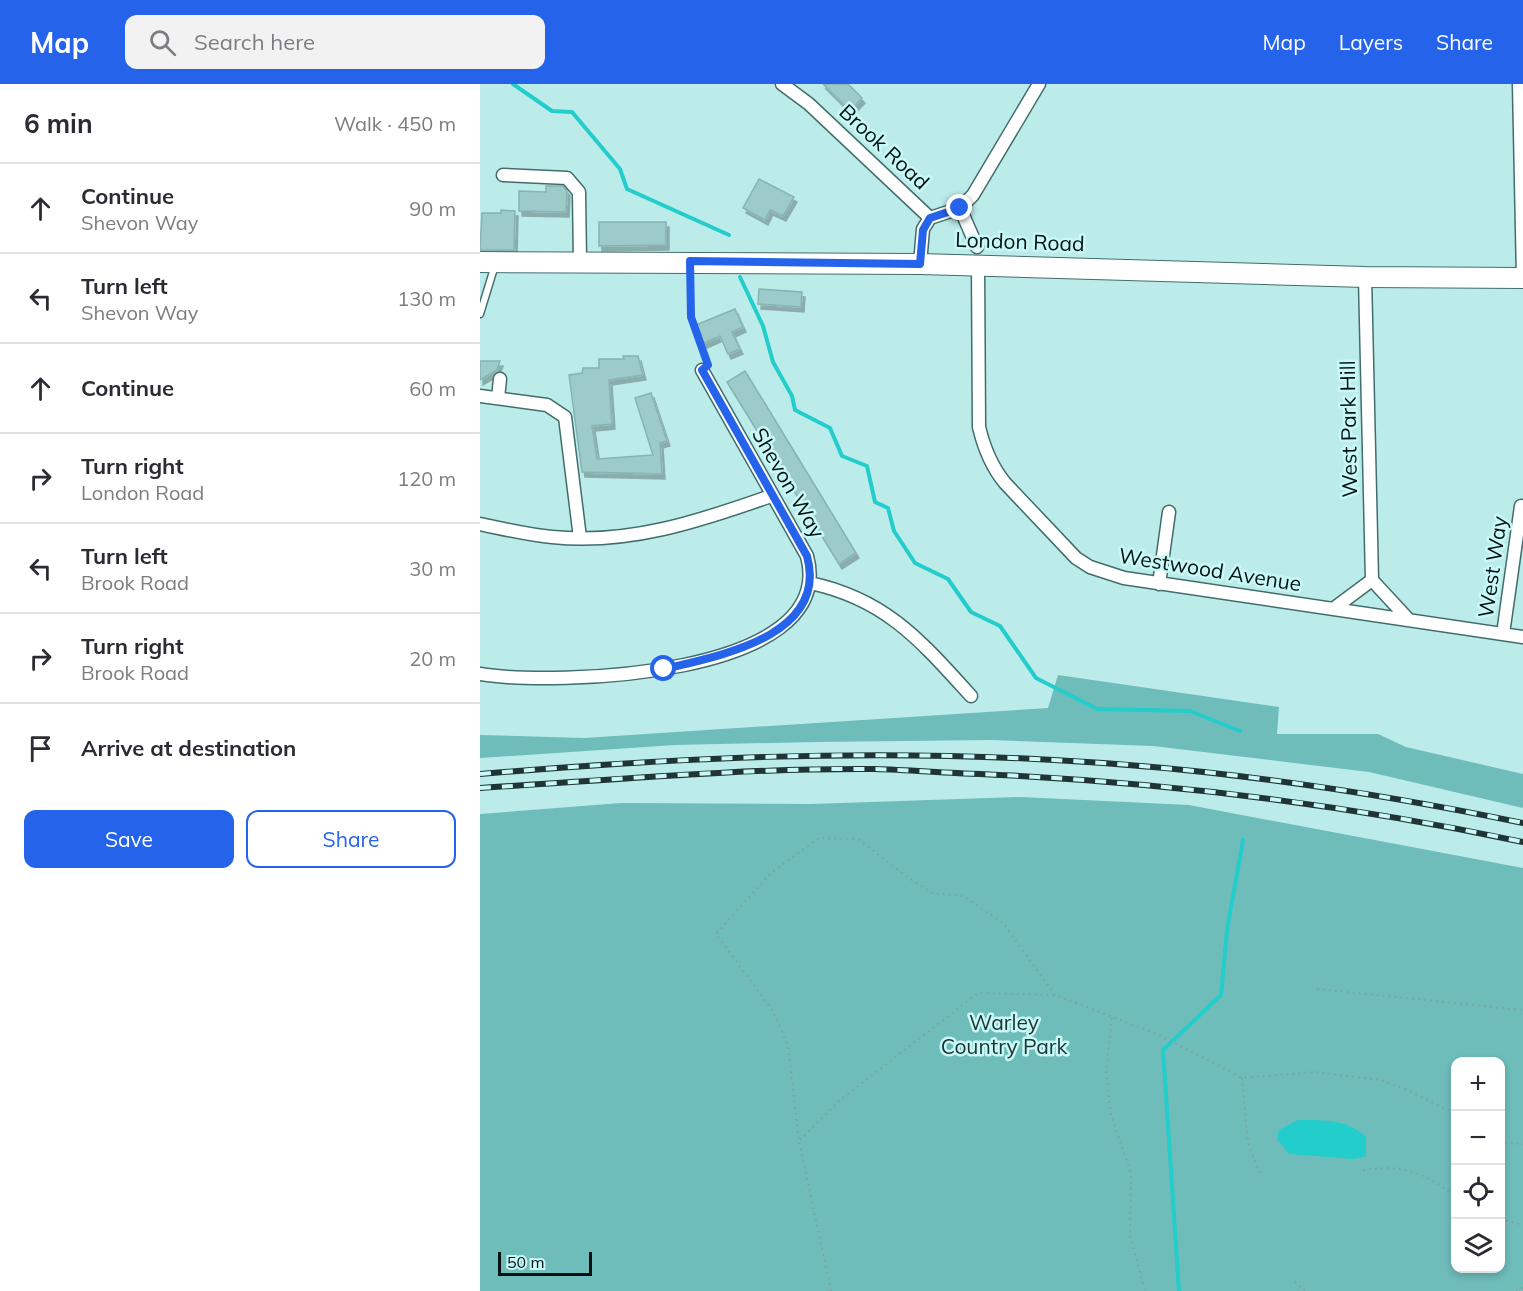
<!DOCTYPE html>
<html lang="en">
<head>
<meta charset="utf-8">
<style>
	:root { --surface:#fff; --page:#f2f2f3; --text:#2b2b33; --muted:#7c7c81; --line:#e1e1e2; --accent:#2563eb }
	body { margin:0; font-family:Mulish,sans-serif; background:var(--page); color:var(--text) }
	.controls { position:absolute; right:18px; bottom:18px; display:grid; overflow:hidden; border-radius:12px; box-shadow:0 3px 9px #0003 }
	.controls button { width:54px; height:54px; display:grid; place-items:center; padding:0; border:0; border-bottom:2px solid var(--line); background:var(--surface); color:var(--text); font:30px sans-serif }
	.scale { position:absolute; left:18px; bottom:15px; width:94px; box-sizing:border-box; padding-left:6px; border:3px solid #021111; border-top:0; font-size:16px; line-height:21px; white-space:nowrap; color:#021111; -webkit-text-stroke:4px #c9f9f7; paint-order:stroke }
	.stop { position:absolute; width:18px; height:18px; margin:-14px; border:4px solid #2563eb; border-radius:50%; background:#fff }
	.stop.end { background:#2563eb; border-color:#fff; box-shadow:0 2px 6px #0008 }
	.list { margin:0; padding:0; list-style:none }
	h2 { display:flex; justify-content:space-between; align-items:center; height:78px; margin:0; padding:0 24px; font-size:26px }
	h2 small { font-size:20px; font-weight:400; color:var(--muted) }
	.list li { display:grid; grid-template-columns:39px 1fr auto; gap:18px; align-items:center; box-sizing:border-box; height:90px; padding:0 24px; border-top:2px solid var(--line) }
	.list b { display:block; font-size:22px; white-space:nowrap }
	.list p { margin:0; font-size:20px; white-space:nowrap; color:var(--muted) }
	.list em { font-size:20px; font-style:normal; color:var(--muted) }
	.actions { display:flex; gap:12px; padding:18px 24px }
	.actions a { flex:1; padding:14px 0; border:2px solid var(--accent); border-radius:12px; text-align:center; font-size:21px; color:var(--accent) }
	.actions .main { background:var(--accent); color:#fff }
	.icon { flex:none; width:33px; height:33px; fill:none; stroke:currentColor; stroke-width:2; stroke-linecap:round; stroke-linejoin:round }
	.map { position:relative; flex:none; width:1043px; height:1207px; overflow:hidden }
	header { display:flex; align-items:center; gap:36px; box-sizing:border-box; height:84px; padding:0 30px; background:var(--accent); color:#fff }
	header strong { font-size:28px }
	nav { display:flex; gap:33px; margin-inline-start:auto; font-size:21px }
	.search { width:420px; height:54px; background:var(--page); display:flex; align-items:center; gap:15px; box-sizing:border-box; padding:0 21px; border-radius:12px; color:var(--muted); font-size:22px }
	main { display:flex }
	aside { flex:1; background:var(--surface) }
	.map>svg:first-child { display:block }
	.green { fill:#6fbdbb; fill-rule:evenodd }
	.water { fill:#22cdcb }
	.lines { fill:none; stroke-linecap:round; stroke-linejoin:round }
	.stream { stroke:#22cdcb; stroke-width:4 }
	.building { fill:#9ccbc9; stroke:#86b4b2; stroke-width:1.5; filter:url(#shadow) }
	.lane-casing { stroke:#416d6c; stroke-width:9 }
	.street-casing { stroke:#416d6c; stroke-width:15 }
	.primary-casing { stroke:#416d6c; stroke-width:22 }
	.path { stroke:#7ca19f; stroke-width:2; stroke-dasharray:1.5 4.5; stroke-linecap:butt }
	.lane { stroke:#fff; stroke-width:6 }
	.street { stroke:#fff; stroke-width:12 }
	.primary { stroke:#fff; stroke-width:20 }
	.rail-casing { stroke:#203434; stroke-width:6 }
	.rail { stroke:#c9f9f7; stroke-width:4; stroke-dasharray:11; stroke-linecap:butt }
	.route { stroke:#2563eb; stroke-width:8 }
	.labels { text-anchor:middle; stroke-width:5; stroke-linejoin:round; paint-order:stroke }
	.street-label { font-size:21px; fill:#021111; stroke:#c9f9f7 }
	.park-label { font-size:21px; fill:#1b3434; stroke:#c9f9f7 }
</style>
</head>
<body>
<header>
<strong>Map</strong>
<div class="search"><svg class="icon" aria-label="search" viewBox="0 0 24 24"><circle cx="10" cy="10" r="6"/><path d="M15 15l6 6"/></svg>Search here</div>
<nav><a>Map</a><a>Layers</a><a>Share</a></nav>
</header>
<main>
<aside>
<h2>6 min<small>Walk · 450 m</small></h2>
<ul class="list">
<li><svg class="icon" aria-label="ahead" viewBox="0 0 24 24"><path d="M12 20V5M6 11l6-6 6 6"/></svg><div><b>Continue</b><p>Shevon Way</p></div><em>90 m</em></li>
<li><svg class="icon" aria-label="left" viewBox="0 0 24 24"><path d="M17 20v-9H6M10 6l-5 5 5 5"/></svg><div><b>Turn left</b><p>Shevon Way</p></div><em>130 m</em></li>
<li><svg class="icon" aria-label="ahead" viewBox="0 0 24 24"><path d="M12 20V5M6 11l6-6 6 6"/></svg><div><b>Continue</b></div><em>60 m</em></li>
<li><svg class="icon" aria-label="right" viewBox="0 0 24 24"><path d="M7 20v-9h11M14 6l5 5-5 5"/></svg><div><b>Turn right</b><p>London Road</p></div><em>120 m</em></li>
<li><svg class="icon" aria-label="left" viewBox="0 0 24 24"><path d="M17 20v-9H6M10 6l-5 5 5 5"/></svg><div><b>Turn left</b><p>Brook Road</p></div><em>30 m</em></li>
<li><svg class="icon" aria-label="right" viewBox="0 0 24 24"><path d="M7 20v-9h11M14 6l5 5-5 5"/></svg><div><b>Turn right</b><p>Brook Road</p></div><em>20 m</em></li>
<li><svg class="icon" aria-label="arrive" viewBox="0 0 24 24"><path d="M6 21V4h12l-3 4 3 4H6"/></svg><div><b>Arrive at destination</b></div></li>
</ul>
<div class="actions"><a class="main">Save</a><a>Share</a></div>
</aside>
<div class="map">
<svg width="1043" height="1207" viewBox="0 0 1043 1207">
	<defs>
		<filter id="shadow"><feDropShadow dx="3" dy="5" stdDeviation="0" flood-color="#0004"/></filter>
	</defs>
	<rect width="100%" height="100%" fill="#bcecea"/>
	<path class="green" d="M578,591L799,623L797,650H898L926,663L1043,690V724L889,688L673,662L510,656L337,658L195,661L0,674V651L104,654L568,624Z
		M541,713L709,721L1043,784V1207H0V730L141,719L331,720ZM976,978H1020V1184H976Z"/>
	<path class="water" d="M818,1036C842,1036 868,1035 886,1053V1073L872,1075L809,1070L797,1055L799,1046Z"/>
	<g class="lines">
		<path class="stream" d="M33,0L72,27L92,28L140,85L147,105L249,151
			M260,193L283,242L293,278L312,312L315,326L350,344L362,372L387,382L395,418L408,424L414,447L435,479L468,495L491,528L520,542L556,594L617,625L710,627L760,647
			M699,1207L683,966L741,911L747,846L763,756"/>
	</g>
	<path class="building" d="M343,0H368L382,14L370,27Z
		M279,95L314,113L303,132L290,126L285,136L263,124Z
		M66,102H83L87,107L86,128L39,127V107L66,108Z
		M21,126L35,127L34,166H0L2,129H21Z
		M119,138H186V161L119,162Z
		M279,205L322,208L321,223L278,220Z
		M255,225L263,243L252,248L260,265L248,270L240,252L224,259L216,241Z
		M143,272H158L163,291L129,296L132,340L112,342L117,375L173,371L155,314L171,309L187,357L180,359L182,390L102,388L89,291L102,289L103,284H119V275H144Z
		M0,277H20L17,286L0,296Z
		M265,287L376,469L359,480L247,298Z"/>
	<g class="lines">
		<g class="lane-casing">
			<path id="lane" d="M0,230L15,181"/>
		</g>
		<g class="street-casing">
			<path id="street" d="M302,0L329,20L450,134L443,145L440,180
				M1039,0L1043,194
				M23,91L87,94L99,108L100,177
				M480,124L493,111L559,0
				M450,134L480,124L497,163
				M498,181L499,343C504,364 511,382 525,399L596,474L610,483L644,494L1043,553
				M885,193L892,496L929,536
				M0,312L67,321L85,333L100,454
				M18,314L20,295
				M0,440C24,445 48,451 72,453C149,461 220,437 291,412
				M330,499C406,515 441,557 491,612
				M679,500L689,428
				M853,525L892,496
				M1023,550L1041,422
				M0,590C72,602 360,594 327,472L222,286"/>
		</g>
		<g class="primary-casing">
			<path id="primary" d="M0,178L440,180L885,193L1043,194"/>
		</g>
		<path class="path" d="M210,196L211,233L225,274
			M837,905L1043,926
			M632,934L626,988L631,1031L651,1089L650,1152L665,1207
			M762,994L768,1059L781,1092
			M1020,1055L1026,1059L1043,1060
			M320,1056L360,1016L498,909L575,911L677,950L762,994L836,988L900,996L926,1005L976,1030
			M883,1086C927,1080 940,1088 976,1112
			M1020,1135L1043,1141
			M815,1198L825,1207
			M351,1207L319,1057L308,962L293,927L236,850L291,789L339,754L378,755L426,792L452,809L483,812L523,839L575,911
			M1036,1207L1043,1204"/>
		<use href="#lane" class="lane"/>
		<use href="#street" class="street"/>
		<use href="#primary" class="primary"/>
		<g class="rail-casing">
			<path id="rail" d="M0,690C191,674 382,665 574,676C732,684 888,707 1043,739
				M0,704C131,696 263,684 395,685C430,686 465,689 500,690C683,698 864,720 1043,758"/>
		</g>
		<use href="#rail" class="rail"/>
	</g>
	<g class="lines">
		<path class="route" d="M184,585C239,572 349,552 327,472L222,286L228,281L211,233L210,177L440,180L443,146L450,134L480,124"/>
	</g>
	<g class="labels">
		<g class="street-label">
			<text transform="translate(404 63) rotate(43)" y="7">Brook Road</text>
			<text transform="translate(540 158) rotate(2)" y="7">London Road</text>
			<text transform="translate(869 345) rotate(-91)" y="7">West Park Hill</text>
			<text transform="translate(308 399) rotate(60)" y="7">Shevon Way</text>
			<text transform="translate(1013 483) rotate(-82)" y="7">West Way</text>
			<text transform="translate(730 486) rotate(9)" y="7">Westwood Avenue</text>
		</g>
		<g class="park-label">
			<text x="524" y="946">Warley<tspan x="524" dy="24">Country Park</tspan></text>
		</g>
	</g>
</svg>
<div class="controls">
<button>+</button>
<button>−</button>
<button><svg class="icon" aria-label="locate" viewBox="0 0 24 24"><circle cx="12" cy="12" r="6"/><path d="M12 2v4M12 18v4M2 12h4M18 12h4"/></svg></button>
<button><svg class="icon" aria-label="layers" viewBox="0 0 24 24"><path d="M12 4l9 5-9 5-9-5zM3 14l9 5 9-5"/></svg></button>
</div>
<div class="scale">50 m</div>
<div class="stop" style="left:184px;top:585px"></div>
<div class="stop end" style="left:480px;top:124px"></div>
</div>
</main>
</body>
</html>
